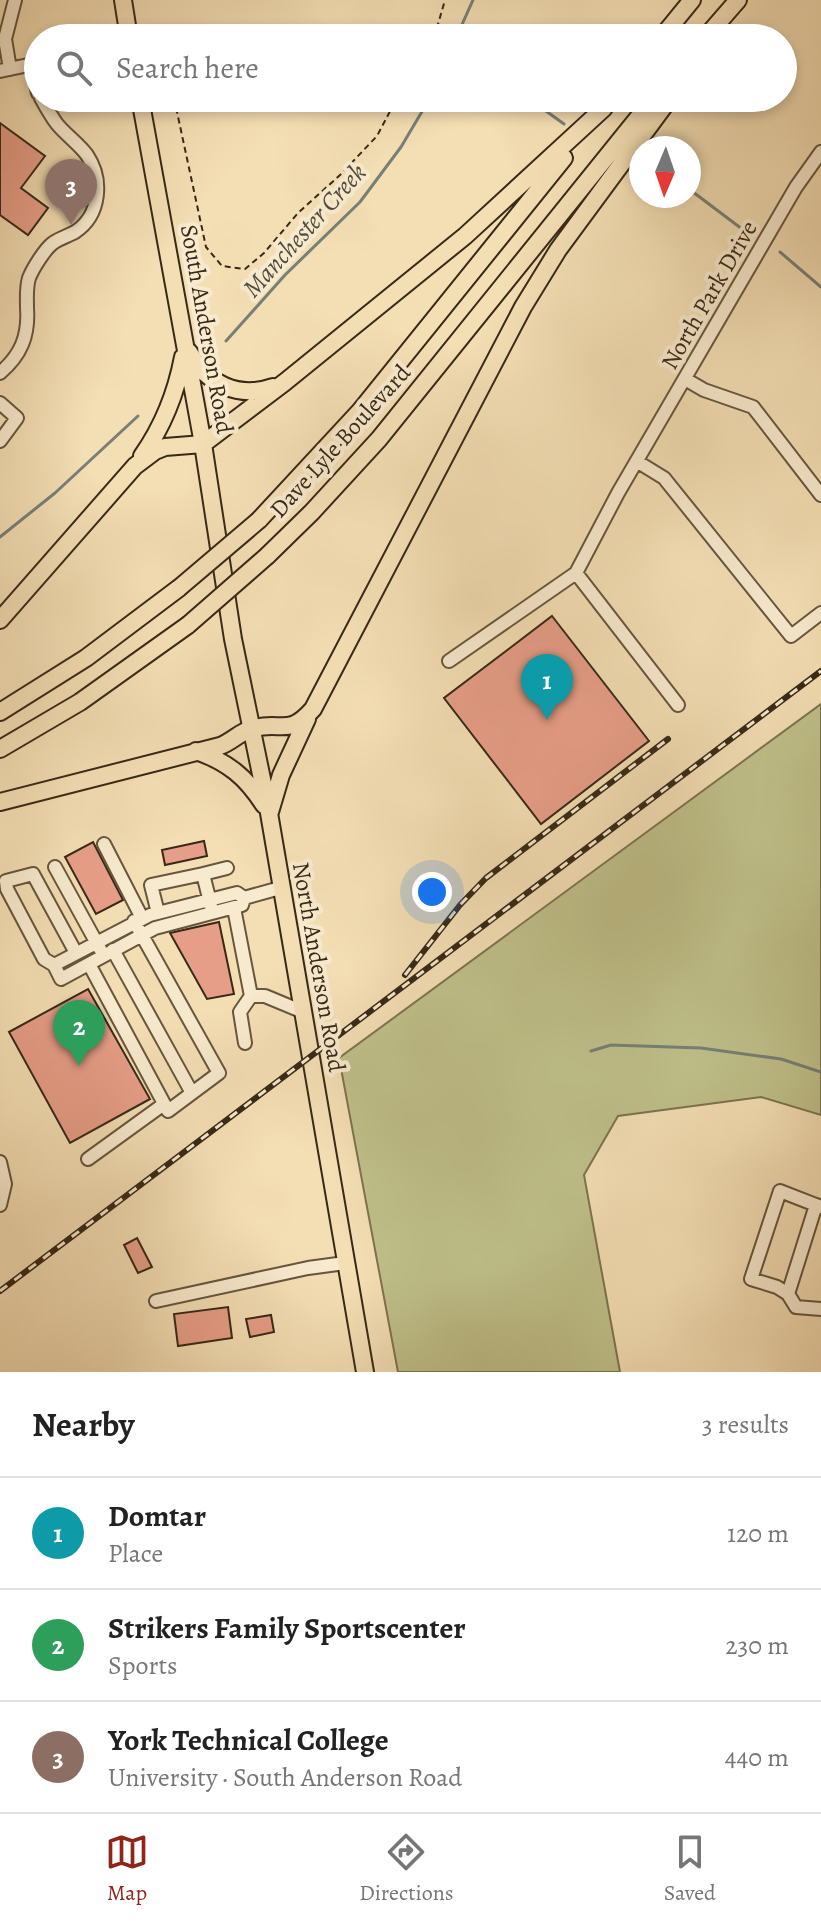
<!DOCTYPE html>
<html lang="en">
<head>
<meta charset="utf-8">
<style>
	:root { --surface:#fff; --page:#f6f6f6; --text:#222; --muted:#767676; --line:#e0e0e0; --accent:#8f2418 }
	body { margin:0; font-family:Alegreya,serif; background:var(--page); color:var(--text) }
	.compass { position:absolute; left:629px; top:136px; width:72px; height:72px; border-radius:50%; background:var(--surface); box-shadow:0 4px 12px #0003; rotate:182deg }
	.you { position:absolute; left:432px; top:892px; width:28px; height:28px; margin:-20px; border:6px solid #fff; border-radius:50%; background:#1a73e8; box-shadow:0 0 0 12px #1a73e833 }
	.badge { display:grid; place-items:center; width:52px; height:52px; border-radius:50%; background:var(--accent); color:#fff; font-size:26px; font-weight:700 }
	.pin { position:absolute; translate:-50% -66px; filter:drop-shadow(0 2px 4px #0008) }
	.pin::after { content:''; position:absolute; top:42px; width:28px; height:24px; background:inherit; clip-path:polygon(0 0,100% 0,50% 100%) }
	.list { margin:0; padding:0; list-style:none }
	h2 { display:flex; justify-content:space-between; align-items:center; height:104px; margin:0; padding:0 32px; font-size:34px }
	h2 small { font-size:26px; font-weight:400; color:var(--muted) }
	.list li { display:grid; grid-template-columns:52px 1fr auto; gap:24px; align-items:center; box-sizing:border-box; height:112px; padding:0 32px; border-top:2px solid var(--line) }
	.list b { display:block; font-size:30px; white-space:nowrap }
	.list p { margin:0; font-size:26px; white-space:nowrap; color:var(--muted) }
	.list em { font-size:26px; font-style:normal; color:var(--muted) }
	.icon { flex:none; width:44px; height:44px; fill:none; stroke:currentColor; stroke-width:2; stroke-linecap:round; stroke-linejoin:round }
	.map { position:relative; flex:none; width:821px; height:1372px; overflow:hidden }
	.search { position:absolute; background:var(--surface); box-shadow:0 4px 12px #0003; left:24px; right:24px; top:24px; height:88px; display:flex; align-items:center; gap:20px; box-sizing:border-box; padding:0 28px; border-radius:44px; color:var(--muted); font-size:30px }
	.sheet { height:440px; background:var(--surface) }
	nav { display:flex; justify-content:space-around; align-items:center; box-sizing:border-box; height:112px; border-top:2px solid var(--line); background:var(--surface); font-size:22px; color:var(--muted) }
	nav a { display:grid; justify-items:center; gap:4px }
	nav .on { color:var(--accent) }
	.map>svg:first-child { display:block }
	.green { fill:#bfc08a; stroke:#7b7450; stroke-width:2 }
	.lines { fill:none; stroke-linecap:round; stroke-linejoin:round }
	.stream { stroke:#768077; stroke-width:3 }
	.building { fill:#e79e88; stroke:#372917; stroke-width:2 }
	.minor-casing { stroke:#66563e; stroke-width:16 }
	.major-casing { stroke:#372917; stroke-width:20 }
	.path { stroke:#372917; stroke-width:2; stroke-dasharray:6 4; stroke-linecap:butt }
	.minor { stroke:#f8eace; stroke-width:12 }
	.major { stroke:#f4deb4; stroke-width:16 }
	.rail-casing { stroke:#372917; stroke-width:6 }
	.rail { stroke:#f8eace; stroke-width:3; stroke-dasharray:9; stroke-linecap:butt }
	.major-bridge-casing { stroke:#372917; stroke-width:20; stroke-linecap:butt }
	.major-bridge { stroke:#f4deb4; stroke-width:16 }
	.labels { text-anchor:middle; stroke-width:8; stroke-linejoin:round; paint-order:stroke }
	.street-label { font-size:24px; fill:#372917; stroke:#f8eace }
	.water-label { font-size:26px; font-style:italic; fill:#514d3f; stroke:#f8eace }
</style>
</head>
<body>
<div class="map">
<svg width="821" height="1372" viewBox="0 0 821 1372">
	<rect width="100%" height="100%" fill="#f4deb4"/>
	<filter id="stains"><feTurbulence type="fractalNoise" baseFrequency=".0025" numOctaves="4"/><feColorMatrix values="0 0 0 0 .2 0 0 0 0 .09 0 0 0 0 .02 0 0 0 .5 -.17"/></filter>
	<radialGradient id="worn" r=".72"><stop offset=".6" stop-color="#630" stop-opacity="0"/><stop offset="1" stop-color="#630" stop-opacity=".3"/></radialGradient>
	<path class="green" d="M821,704V1115L761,1097L618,1116L584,1175L620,1372H398L339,1058Z"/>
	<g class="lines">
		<path class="stream" d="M456,38L473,0
			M528,98L564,124
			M632,171H641
			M689,189L750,235
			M780,252L821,287
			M226,341L285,275L360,202L401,147L430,98
			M0,537L55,493L138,416
			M591,1051L611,1045L701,1048L781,1059L821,1072"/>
	</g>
	<path class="building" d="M0,123L45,156L21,188L48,208L28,235L0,215Z
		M552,616L649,741L541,824L444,698Z
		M204,841L207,856L165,865L162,850Z
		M93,842L123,900L96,914L65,857Z
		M219,922L234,994L207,999L170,933Z
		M88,989L150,1099L70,1143L9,1032Z
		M137,1238L152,1267L138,1273L124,1245Z
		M228,1307L232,1338L178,1346L174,1314Z
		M271,1315L274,1332L250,1337L246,1319Z"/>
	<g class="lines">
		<g class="minor-casing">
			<path id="minor" d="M31,64L38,93
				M10,69L5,39L15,0
				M0,71L38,63
				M0,373C21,355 29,336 27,308C27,297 26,288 29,278C33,268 45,249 53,243C60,238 68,236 75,232C101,215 103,179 87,155C79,144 66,135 57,124C51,116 46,107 41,98
				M685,379L704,390L753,407L821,495
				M0,403L17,418L0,441
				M638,462L664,478L791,636L821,613
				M449,661L576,573
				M678,705L576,573L618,493L796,187L821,152
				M104,844L142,918
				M55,867L100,949
				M203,874L227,868
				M234,908L251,996H265L301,1011
				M158,913L151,885L203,874L211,906
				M113,950L192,1093
				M76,953L33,874L6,881L7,889L44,959L54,965L61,979L155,928L242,905L244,898L280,888
				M89,964L168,1111L219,1073L134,921
				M54,965L150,915L237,893L244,898
				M245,1043L240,1012L251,996
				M88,1159L164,1104
				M0,1162L5,1184L0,1205
				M821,1207L780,1191L751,1279L777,1287L788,1294L796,1307L821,1309
				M788,1294L816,1205
				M156,1301L308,1268L345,1263"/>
		</g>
		<g class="major-casing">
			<path id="major" d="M123,0L129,38
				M661,38L692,0
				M705,38L738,0
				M140,98L203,444L233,639L269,813L365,1372
				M189,352C207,384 238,399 273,387
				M142,456C163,426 176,394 183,357
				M259,520L360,411L564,158
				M267,556L312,512L379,439L654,98
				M0,620L135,466L155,451L165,447L203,444L285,382L465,236L604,108
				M0,712L86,658L179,588
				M0,749L80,702L188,625
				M196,751C228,762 246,777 264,805
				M0,802L220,746C232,742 242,730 254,728C283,721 288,737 313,709L523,307L558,250L670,98
				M270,812L281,775L307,719"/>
		</g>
		<path class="path" d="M434,38L445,0
			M174,98L206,247L222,266L245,269L264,253L298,213L340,175L377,136L397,98"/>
		<use href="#minor" class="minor"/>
		<use href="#major" class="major"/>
		<g class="rail-casing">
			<path id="rail" d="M405,975L460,905L486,878L668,739
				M0,1291L821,671"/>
		</g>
		<use href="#rail" class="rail"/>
		<g class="major-bridge-casing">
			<path id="major-bridge" d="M179,588L259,520
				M188,625L267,556"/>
		</g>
		<use href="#major-bridge" class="major-bridge"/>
	</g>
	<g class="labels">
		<g class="street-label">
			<text transform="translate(709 295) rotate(-60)" y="8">North Park Drive</text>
			<text transform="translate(207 329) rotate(80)" y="8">South Anderson Road</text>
			<text transform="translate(340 441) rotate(-48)" y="8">Dave Lyle Boulevard</text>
			<text transform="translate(319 967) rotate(80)" y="8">North Anderson Road</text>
		</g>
		<g class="water-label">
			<text transform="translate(304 230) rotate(-48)" y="9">Manchester Creek</text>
		</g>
	</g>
	<rect width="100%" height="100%" filter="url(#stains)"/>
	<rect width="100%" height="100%" fill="url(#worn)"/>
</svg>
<svg class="compass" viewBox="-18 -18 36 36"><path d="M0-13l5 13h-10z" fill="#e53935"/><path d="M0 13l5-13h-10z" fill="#767676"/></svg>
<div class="you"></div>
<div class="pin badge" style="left:547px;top:720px;background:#0f9aa8">1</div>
<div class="pin badge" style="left:79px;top:1066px;background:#2e9e5b">2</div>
<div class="pin badge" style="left:71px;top:225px;background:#8d6e63">3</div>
<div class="search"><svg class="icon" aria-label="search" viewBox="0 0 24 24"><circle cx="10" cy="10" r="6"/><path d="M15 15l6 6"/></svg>Search here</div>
</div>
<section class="sheet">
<h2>Nearby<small>3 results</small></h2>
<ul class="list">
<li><span class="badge" style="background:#0f9aa8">1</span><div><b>Domtar</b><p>Place</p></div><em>120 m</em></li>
<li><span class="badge" style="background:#2e9e5b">2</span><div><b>Strikers Family Sportscenter</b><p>Sports</p></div><em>230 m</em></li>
<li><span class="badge" style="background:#8d6e63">3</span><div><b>York Technical College</b><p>University · South Anderson Road</p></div><em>440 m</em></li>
</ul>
</section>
<nav>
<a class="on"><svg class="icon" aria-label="map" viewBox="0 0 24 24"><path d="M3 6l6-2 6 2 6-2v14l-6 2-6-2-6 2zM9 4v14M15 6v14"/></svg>Map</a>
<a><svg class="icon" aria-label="directions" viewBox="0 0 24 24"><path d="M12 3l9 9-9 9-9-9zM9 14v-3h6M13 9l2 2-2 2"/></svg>Directions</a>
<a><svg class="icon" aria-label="saved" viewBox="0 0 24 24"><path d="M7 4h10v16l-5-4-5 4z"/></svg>Saved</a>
</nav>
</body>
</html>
